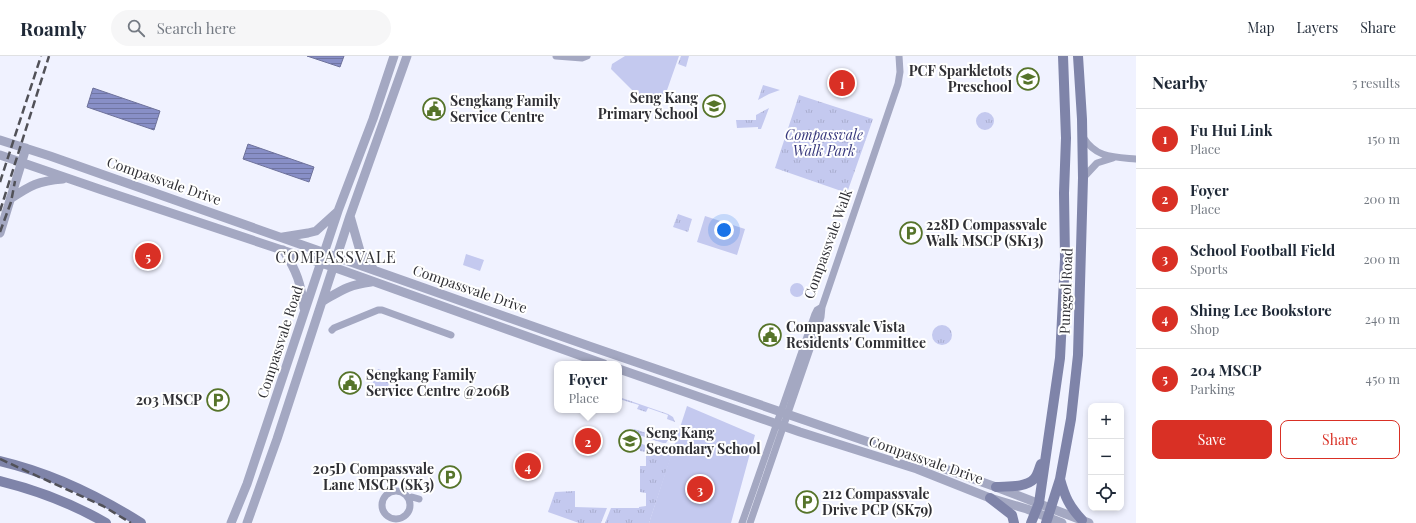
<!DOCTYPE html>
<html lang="en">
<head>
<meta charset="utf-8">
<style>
	:root { --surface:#fff; --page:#f6f6f7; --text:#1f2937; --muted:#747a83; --line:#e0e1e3; --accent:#d93025 }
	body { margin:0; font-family:"Playfair Display",serif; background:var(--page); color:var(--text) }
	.controls { position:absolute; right:12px; bottom:12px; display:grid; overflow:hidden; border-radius:8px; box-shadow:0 2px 6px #0003 }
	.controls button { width:36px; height:36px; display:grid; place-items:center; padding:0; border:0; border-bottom:1px solid var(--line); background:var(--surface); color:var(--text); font:20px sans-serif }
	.you { position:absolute; left:724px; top:174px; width:14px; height:14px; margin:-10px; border:3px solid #fff; border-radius:50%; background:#1a73e8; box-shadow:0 0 0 6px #1a73e833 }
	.badge { display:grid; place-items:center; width:26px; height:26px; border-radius:50%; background:var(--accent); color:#fff; font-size:13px; font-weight:700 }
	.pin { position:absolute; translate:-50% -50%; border:2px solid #fff; box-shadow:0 1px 4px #0006 }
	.popup { position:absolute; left:554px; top:305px; width:68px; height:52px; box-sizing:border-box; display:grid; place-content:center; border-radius:8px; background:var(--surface); filter:drop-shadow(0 1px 3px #0005); font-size:13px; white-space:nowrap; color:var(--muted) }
	.popup b { font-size:15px; color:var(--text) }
	.popup::after { content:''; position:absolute; left:50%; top:100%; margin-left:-8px; border:8px solid transparent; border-top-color:var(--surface) }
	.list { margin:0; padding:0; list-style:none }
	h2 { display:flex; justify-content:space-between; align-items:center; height:52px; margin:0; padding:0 16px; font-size:17px }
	h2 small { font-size:13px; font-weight:400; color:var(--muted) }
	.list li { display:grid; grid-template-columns:26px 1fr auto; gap:12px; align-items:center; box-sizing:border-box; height:60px; padding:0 16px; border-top:1px solid var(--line) }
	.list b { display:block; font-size:15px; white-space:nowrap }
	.list p { margin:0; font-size:13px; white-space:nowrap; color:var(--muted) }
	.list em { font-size:13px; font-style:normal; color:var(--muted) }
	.actions { display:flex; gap:8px; padding:12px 16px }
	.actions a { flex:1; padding:9px 0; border:1px solid var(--accent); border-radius:8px; text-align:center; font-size:14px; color:var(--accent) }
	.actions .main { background:var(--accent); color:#fff }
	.icon { flex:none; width:22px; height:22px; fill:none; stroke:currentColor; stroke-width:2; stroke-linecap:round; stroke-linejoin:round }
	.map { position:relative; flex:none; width:1136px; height:467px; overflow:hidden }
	header { display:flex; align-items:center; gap:24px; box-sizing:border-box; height:56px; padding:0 20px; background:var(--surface); border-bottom:1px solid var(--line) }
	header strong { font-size:19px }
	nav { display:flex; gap:22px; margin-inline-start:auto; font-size:14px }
	.search { width:280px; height:36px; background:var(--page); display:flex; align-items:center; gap:10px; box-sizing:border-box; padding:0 14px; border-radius:22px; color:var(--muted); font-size:15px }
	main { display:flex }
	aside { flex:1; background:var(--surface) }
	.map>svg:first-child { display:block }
	.grass { fill:url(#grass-tufts) }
	.garden { fill:#c4c9ef }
	.water { fill:url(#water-rules); stroke:#6e729b }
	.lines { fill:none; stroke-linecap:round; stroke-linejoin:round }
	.minor { stroke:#a4a8c2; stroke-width:7 }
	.tertiary { stroke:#a4a8c2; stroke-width:9 }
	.secondary { stroke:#7f84a9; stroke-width:10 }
	.rail { stroke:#515158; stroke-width:2.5; stroke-dasharray:8 4; stroke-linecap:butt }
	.labels { text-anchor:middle; stroke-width:4; stroke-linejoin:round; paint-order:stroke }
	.poi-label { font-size:14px; font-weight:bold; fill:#303035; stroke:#fff; text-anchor:start }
	.park-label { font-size:14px; font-style:italic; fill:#37387d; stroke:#fff }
	.street-label { font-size:14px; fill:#303035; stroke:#fff }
	.quarter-label { font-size:16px; letter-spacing:1px; fill:#303035; stroke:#fff }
</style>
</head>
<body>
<header>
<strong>Roamly</strong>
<div class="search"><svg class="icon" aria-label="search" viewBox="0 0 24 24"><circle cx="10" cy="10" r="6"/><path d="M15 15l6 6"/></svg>Search here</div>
<nav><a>Map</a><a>Layers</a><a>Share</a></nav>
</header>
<main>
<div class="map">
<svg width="1136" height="467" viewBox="0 0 1136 467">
	<defs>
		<pattern id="grass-tufts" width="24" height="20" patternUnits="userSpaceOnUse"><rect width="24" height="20" fill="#c4c9ef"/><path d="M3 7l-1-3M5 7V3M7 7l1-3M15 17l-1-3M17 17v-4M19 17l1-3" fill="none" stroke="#a9adce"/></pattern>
		<pattern id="water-rules" width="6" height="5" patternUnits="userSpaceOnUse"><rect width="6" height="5" fill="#888fc7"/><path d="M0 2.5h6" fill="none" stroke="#7075a2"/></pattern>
	</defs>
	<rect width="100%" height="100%" fill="#f0f2ff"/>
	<path class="grass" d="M681,0H689L686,11L678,8Z
		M763,29L780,34L769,38L758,44Z
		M799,39L873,63L847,137L775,112Z
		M769,52L761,73H758V71L737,72L736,64H756V59Z
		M976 65a9 9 0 1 1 18 0a9 9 0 1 1-18 0Z
		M678,158L692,163L688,176L673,171Z
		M790 234a7 7 0 1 1 14 0a7 7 0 1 1-14 0Z
		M932 279a10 10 0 1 1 20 0a10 10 0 1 1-20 0Z
		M378,313L393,318L388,330L385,333L372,329Z
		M619,341L668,358L673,361L675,366L667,363L668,359L648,352L646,356L637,353L639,349L619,343Z
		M634,373L668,384L666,387H663L633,377Z
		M630,384L672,398L649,467H605L611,452H639V451L646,450V437L640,436V410H646V396L640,395V393H627Z
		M575,435V451L607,452L601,467H579L548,456L555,436Z"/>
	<path class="garden" d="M625,0H679L666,37C658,40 640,41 634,36L611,13L612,8Z
		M705,160L745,173L737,199L697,186Z
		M466,198L484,204L480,215L463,209Z
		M687,350L755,379L731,467H649Z"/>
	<path class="water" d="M307,0H344L340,11Z
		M93,32L160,55L154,74L87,51Z
		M248,88L314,111L309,126L243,103Z"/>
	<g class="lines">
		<path class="minor" d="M556,0L582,2L587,0
			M1083,81C1096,102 1113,101 1136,103
			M1083,122L1097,107L1113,102
			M332,274L334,272L378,254H382L451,279
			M382 449a14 14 0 1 1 28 0a14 14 0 1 1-28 0Z
			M412,441L419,443
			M742,467L815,258L817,254L822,251
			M750,467L821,261L822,251L898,28L900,16L899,0"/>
		<path class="tertiary" d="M0,84L50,100L589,290L886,392L996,431L1089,467
			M0,99L102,134L333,211L604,308
			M10,143C31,129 38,125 63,123
			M350,160L360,195L374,214
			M0,177L26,92
			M283,181L308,177L316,175L337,156
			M283,194C297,215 301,228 304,252
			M323,245C342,234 348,229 371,226
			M619,313L800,376L917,413L990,442L1027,453L1062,467
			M231,467L247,428L338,155L373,63L394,0
			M247,467L277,383L350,160L407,0"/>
		<path class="secondary" d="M0,405C51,417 97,439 141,467
			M1060,423C1065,441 1069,450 1082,464
			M0,425C37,434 73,448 106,467
			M996,431C1007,430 1025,432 1034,423C1038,419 1039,412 1041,408
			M990,442L1012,459L1014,467
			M1031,467L1039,447L1060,302L1065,203L1064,137L1066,82L1063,0
			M1046,467L1060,423L1071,363L1078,299L1083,122L1082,63L1078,0"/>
		<path class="rail" d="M0,126L41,0
			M0,155L49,0
			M0,176L11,146L15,125
			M0,403L103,450L131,467"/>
	</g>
	<defs>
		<g id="school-ring" transform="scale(1.15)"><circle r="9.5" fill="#fff" stroke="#56742a" stroke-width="1.5"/><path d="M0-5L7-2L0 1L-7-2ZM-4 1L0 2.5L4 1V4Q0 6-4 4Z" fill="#56742a"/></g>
		<g id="civic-ring" transform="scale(1.15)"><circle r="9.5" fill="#fff" stroke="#56742a" stroke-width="1.5"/><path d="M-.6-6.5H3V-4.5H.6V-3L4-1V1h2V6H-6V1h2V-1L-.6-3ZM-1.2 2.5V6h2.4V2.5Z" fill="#56742a"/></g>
		<g id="parking-ring" transform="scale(1.15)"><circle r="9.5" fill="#fff" stroke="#56742a" stroke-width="1.5"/><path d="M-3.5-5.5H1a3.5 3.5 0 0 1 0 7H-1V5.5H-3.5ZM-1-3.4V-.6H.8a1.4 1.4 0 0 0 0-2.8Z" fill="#56742a"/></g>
	</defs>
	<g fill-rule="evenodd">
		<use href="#school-ring" x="1028" y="23"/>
		<use href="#school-ring" x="714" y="50"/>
		<use href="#civic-ring" x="434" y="53"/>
		<use href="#parking-ring" x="911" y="177"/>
		<use href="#civic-ring" x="770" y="279"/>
		<use href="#civic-ring" x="350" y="327"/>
		<use href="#parking-ring" x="218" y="344"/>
		<use href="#school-ring" x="630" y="385"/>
		<use href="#parking-ring" x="450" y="421"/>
		<use href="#parking-ring" x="807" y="446"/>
	</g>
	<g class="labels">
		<g class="poi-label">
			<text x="1012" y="20" text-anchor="end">PCF Sparkletots<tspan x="1012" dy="16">Preschool</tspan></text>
			<text x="698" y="47" text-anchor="end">Seng Kang<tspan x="698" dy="16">Primary School</tspan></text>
			<text x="450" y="50">Sengkang Family<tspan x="450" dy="16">Service Centre</tspan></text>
			<text x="926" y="174">228D Compassvale<tspan x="926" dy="16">Walk MSCP (SK13)</tspan></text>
			<text x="786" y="276">Compassvale Vista<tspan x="786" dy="16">Residents' Committee</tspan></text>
			<text x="366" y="324">Sengkang Family<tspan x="366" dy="16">Service Centre @206B</tspan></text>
			<text x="202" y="349" text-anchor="end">203 MSCP</text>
			<text x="646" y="382">Seng Kang<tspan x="646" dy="16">Secondary School</tspan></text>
			<text x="434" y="418" text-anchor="end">205D Compassvale<tspan x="434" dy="16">Lane MSCP (SK3)</tspan></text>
			<text x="822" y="443">212 Compassvale<tspan x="822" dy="16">Drive PCP (SK79)</tspan></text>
		</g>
		<g class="park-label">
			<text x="824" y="84">Compassvale<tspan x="824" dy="16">Walk Park</tspan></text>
		</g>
		<g class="street-label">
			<text transform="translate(164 125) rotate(19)" y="5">Compassvale Drive</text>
			<text transform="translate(828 188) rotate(-70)" y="5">Compassvale Walk</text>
			<text transform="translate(470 233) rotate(19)" y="5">Compassvale Drive</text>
			<text transform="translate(1066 235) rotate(-88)" y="5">Punggol Road</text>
			<text transform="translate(280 286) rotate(-72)" y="5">Compassvale Road</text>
			<text transform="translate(926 404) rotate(19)" y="5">Compassvale Drive</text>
		</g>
		<g class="quarter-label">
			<text x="336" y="207">COMPASSVALE</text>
		</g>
	</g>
</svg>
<div class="controls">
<button>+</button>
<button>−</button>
<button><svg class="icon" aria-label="locate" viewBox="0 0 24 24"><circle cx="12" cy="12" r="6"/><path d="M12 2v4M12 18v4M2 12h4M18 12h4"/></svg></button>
</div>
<div class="you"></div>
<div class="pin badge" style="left:842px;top:27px">1</div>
<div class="pin badge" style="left:588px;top:385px">2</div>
<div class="popup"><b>Foyer</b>Place</div>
<div class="pin badge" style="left:700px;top:433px">3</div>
<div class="pin badge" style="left:528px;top:410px">4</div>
<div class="pin badge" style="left:148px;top:200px">5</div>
</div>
<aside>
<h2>Nearby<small>5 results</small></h2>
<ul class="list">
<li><span class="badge">1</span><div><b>Fu Hui Link</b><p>Place</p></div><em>150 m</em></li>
<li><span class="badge">2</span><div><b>Foyer</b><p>Place</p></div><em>200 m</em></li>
<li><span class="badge">3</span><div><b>School Football Field</b><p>Sports</p></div><em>200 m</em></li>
<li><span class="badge">4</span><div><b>Shing Lee Bookstore</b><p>Shop</p></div><em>240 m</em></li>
<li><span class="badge">5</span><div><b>204 MSCP</b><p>Parking</p></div><em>450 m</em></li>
</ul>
<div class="actions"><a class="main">Save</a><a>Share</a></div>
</aside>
</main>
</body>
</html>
